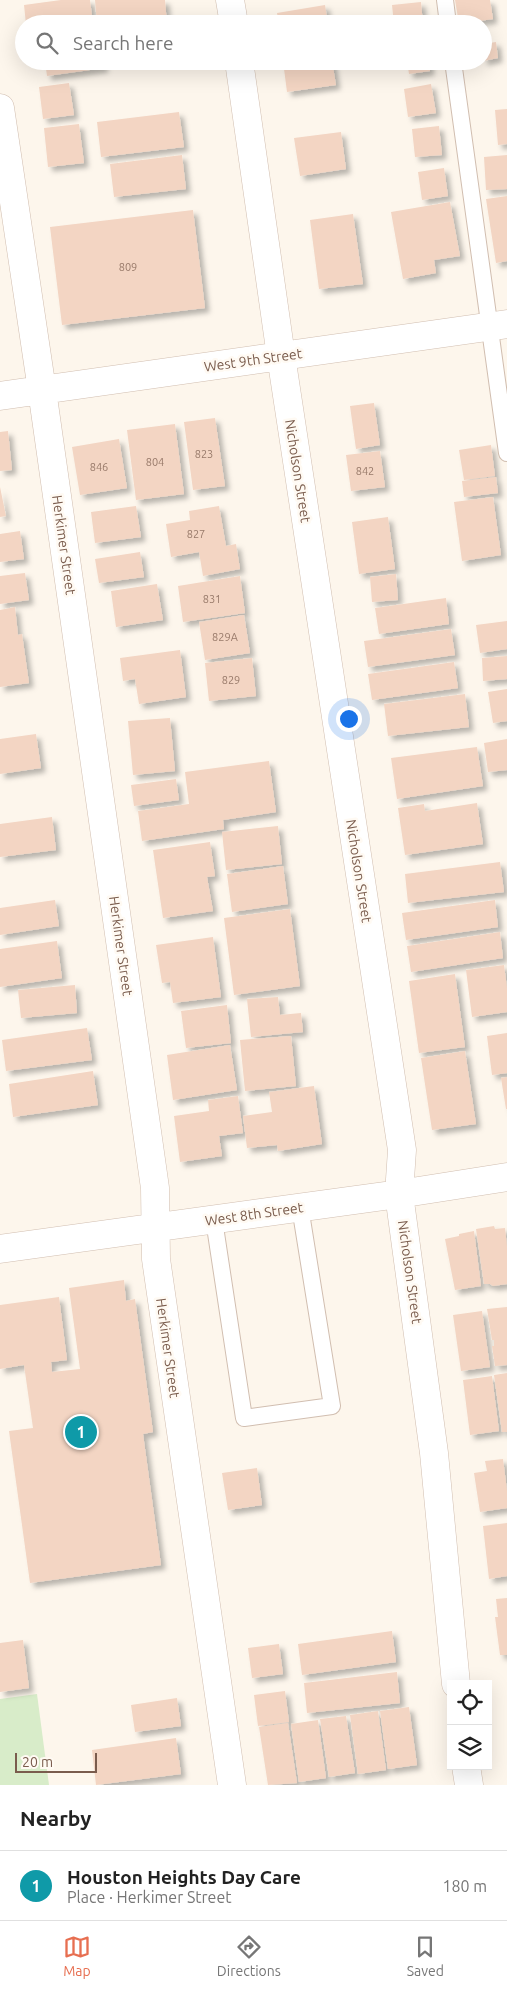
<!DOCTYPE html>
<html lang="en">
<head>
<meta charset="utf-8">
<style>
	:root { --surface:#fff; --page:#f6f6f6; --text:#222; --muted:#767676; --line:#e0e0e0; --accent:#e76f51 }
	body { margin:0; font-family:Ubuntu,sans-serif; background:var(--page); color:var(--text) }
	.controls { position:absolute; right:15px; bottom:15px; display:grid; overflow:hidden; border-radius:0px; box-shadow:0 5px 20px #0002 }
	.controls button { width:45px; height:45px; display:grid; place-items:center; padding:0; border:0; border-bottom:1px solid var(--line); background:var(--surface); color:var(--text); font:25px sans-serif }
	.scale { position:absolute; left:15px; bottom:12px; width:82px; box-sizing:border-box; padding-left:5px; border:2px solid #7a5c4d; border-top:0; font-size:14px; line-height:18px; white-space:nowrap; color:#7a5c4d; -webkit-text-stroke:4px #fffaf3; paint-order:stroke }
	.you { position:absolute; left:348px; top:718px; width:18px; height:18px; margin:-12px; border:4px solid #fff; border-radius:50%; background:#1a73e8; box-shadow:0 0 0 8px #1a73e833 }
	.badge { display:grid; place-items:center; width:32px; height:32px; border-radius:50%; background:var(--accent); color:#fff; font-size:16px; font-weight:700 }
	.pin { position:absolute; translate:-50% -50%; border:2px solid #fff; box-shadow:0 1px 5px #0006 }
	.list { margin:0; padding:0; list-style:none }
	h2 { display:flex; justify-content:space-between; align-items:center; height:65px; margin:0; padding:0 20px; font-size:21px }
	h2 small { font-size:16px; font-weight:400; color:var(--muted) }
	.list li { display:grid; grid-template-columns:32px 1fr auto; gap:15px; align-items:center; box-sizing:border-box; height:70px; padding:0 20px; border-top:1px solid var(--line) }
	.list b { display:block; font-size:19px; white-space:nowrap }
	.list p { margin:0; font-size:16px; white-space:nowrap; color:var(--muted) }
	.list em { font-size:16px; font-style:normal; color:var(--muted) }
	.icon { flex:none; width:28px; height:28px; fill:none; stroke:currentColor; stroke-width:2; stroke-linecap:round; stroke-linejoin:round }
	.map { position:relative; flex:none; width:507px; height:1785px; overflow:hidden }
	.search { position:absolute; background:var(--surface); box-shadow:0 5px 20px #0002; left:15px; right:15px; top:15px; height:55px; display:flex; align-items:center; gap:12px; box-sizing:border-box; padding:0 18px; border-radius:28px; color:var(--muted); font-size:19px }
	.sheet { height:135px; background:var(--surface) }
	nav { display:flex; justify-content:space-around; align-items:center; box-sizing:border-box; height:70px; border-top:1px solid var(--line); background:var(--surface); font-size:14px; color:var(--muted) }
	nav a { display:grid; justify-items:center; gap:2px }
	nav .on { color:var(--accent) }
	.map>svg:first-child { display:block }
	.green { fill:#d8ecc9 }
	.building { fill:#f3d5c3; filter:url(#shadow) }
	.lines { fill:none; stroke-linecap:round; stroke-linejoin:round }
	.service-casing { stroke:#d1beb0; stroke-width:18 }
	.minor-casing { stroke:#d1beb0; stroke-width:29 }
	.service { stroke:#fff; stroke-width:16 }
	.minor { stroke:#fff; stroke-width:28 }
	.labels { text-anchor:middle; stroke-width:5; stroke-linejoin:round; paint-order:stroke }
	.number-label { font-size:11px; fill:#987a6a }
	.street-label { font-size:14px; fill:#7a5c4d; stroke:#fffaf3 }
</style>
</head>
<body>
<div class="map">
<svg width="507" height="1785" viewBox="0 0 507 1785">
	<defs>
		<filter id="shadow"><feDropShadow dx="4.5" dy="4.5" stdDeviation="2.5" flood-color="#0004"/></filter>
	</defs>
	<rect width="100%" height="100%" fill="#fdf6ec"/>
	<path class="green" d="M37,1694L49,1785H0V1699Z"/>
	<path class="building" d="M61,0H90L93,24H26L24,5Z
		M95,0H165L167,24H97Z
		M455,0H490L493,19L459,24Z
		M421,2L423,24H394L392,5Z
		M325,5L328,24H279L277,13Z
		M496,42L498,58L483,61V44Z
		M45,61H103L104,68L47,76Z
		M283,61H332L336,85L287,92Z
		M407,61H429L430,71L409,74Z
		M69,83L74,115L43,119L39,87Z
		M431,84L436,113L408,117L404,89Z
		M507,109V144L498,145L495,110Z
		M179,112L184,147L101,157L97,122Z
		M79,124L84,163L48,167L44,128Z
		M439,126L442,155L415,157L412,129Z
		M341,132L346,169L300,176L294,138Z
		M182,155L186,189L114,197L110,164Z
		M507,155V189L486,190L484,157Z
		M444,168L448,196L422,200L418,172Z
		M507,196V261L496,263L486,199Z
		M450,202L460,256L434,260L436,273L403,279L391,212Z
		M193,210L205,308L62,325L50,227Z
		M353,214L363,284L319,289L310,220Z
		M374,403L380,445L356,449L350,406Z
		M215,418L225,486L193,490L184,422Z
		M175,424L184,494L136,500L127,430Z
		M8,431L12,470L0,471V432Z
		M119,439L127,488L80,495L72,447Z
		M491,445L495,476L464,480L459,450Z
		M380,451L385,487L351,491L346,455Z
		M496,477L498,493L464,497L462,481Z
		M0,487L6,516L0,517Z
		M493,497L501,555L462,561L454,502Z
		M136,506L141,537L95,543L91,512Z
		M219,506L226,546L236,544L240,569L203,576L199,552L171,557L166,524L190,520L189,511Z
		M388,517L395,569L359,574L352,522Z
		M20,531L24,559L0,562V534Z
		M140,552L144,577L99,583L95,559Z
		M25,573L29,600L0,604V576Z
		M396,574L398,600L372,602L370,577Z
		M240,576L245,613L183,622L178,586Z
		M157,584L163,620L116,627L111,591Z
		M446,598L449,624L379,634L375,608Z
		M15,607L18,635L22,634L29,683L0,687V610Z
		M244,615L250,653L205,660L199,622Z
		M507,621V649L480,653L476,625Z
		M451,629L455,655L368,667L364,641Z
		M180,650L186,697L139,704L135,679L123,681L120,658Z
		M507,656V679L483,681L482,658Z
		M252,658L256,696L209,701L205,663Z
		M454,662L458,688L372,700L368,674Z
		M507,689V721L493,723L488,692Z
		M465,694L469,727L388,736L384,704Z
		M170,718L175,771L133,775L128,721Z
		M36,734L41,768L0,774V739Z
		M507,739V770L488,772L484,743Z
		M477,747L483,786L397,799L391,758Z
		M269,761L276,812L223,820L224,829L142,841L138,811L189,804L185,772Z
		M176,779L179,800L134,806L131,785Z
		M477,803L483,844L405,855L398,808L424,804L425,811Z
		M52,817L56,850L0,857V824Z
		M278,826L282,864L226,870L222,832Z
		M210,842L215,876L207,877L213,911L163,918L153,850Z
		M500,862L504,892L408,903L405,874Z
		M283,866L288,904L232,912L227,874Z
		M55,900L59,926L0,935V908Z
		M495,900L498,927L406,940L402,913Z
		M290,909L300,986L234,995L224,918Z
		M500,932L503,958L411,972L407,946Z
		M213,937L221,997L173,1003L170,982L162,983L156,945Z
		M57,941L62,978L0,987V949Z
		M504,965L507,988V1012L472,1017L466,970Z
		M455,974L465,1047L419,1053L409,981Z
		M75,985L77,1013L21,1018L18,990Z
		M278,997L280,1015L301,1013L303,1032L251,1037L247,999Z
		M227,1005L231,1043L186,1048L181,1011Z
		M87,1028L92,1060L6,1071L2,1040Z
		M507,1033V1073L492,1075L487,1036Z
		M291,1036L296,1086L245,1091L240,1040Z
		M230,1045L237,1090L173,1100L167,1055Z
		M465,1051L476,1124L432,1130L421,1058Z
		M93,1071L98,1105L13,1117L9,1084Z
		M507,1077V1109H506L501,1078Z
		M314,1086L322,1144L278,1151L277,1145L247,1148L243,1116L272,1112L269,1092Z
		M238,1096L243,1133L219,1136L222,1156L180,1162L174,1116L209,1111L208,1100Z
		M494,1226L495,1229L505,1228L507,1247V1284L493,1286L490,1284H484L476,1229Z
		M474,1231L481,1286L455,1290L445,1239L459,1236V1234Z
		M124,1280L126,1301L135,1299L153,1432L143,1434L161,1565L30,1583L9,1431L33,1428L24,1365L0,1369V1305L59,1297L67,1360L51,1362L52,1372L80,1369L69,1288Z
		M507,1307V1365L495,1366L492,1346H494V1340H492L487,1309Z
		M482,1311L490,1367L461,1371L453,1315Z
		M507,1373V1432H502L494,1375Z
		M492,1376L499,1431L470,1435L463,1380Z
		M503,1459L507,1491V1508L480,1512L474,1473L487,1471L485,1461Z
		M257,1468L262,1505L228,1510L222,1473Z
		M507,1523V1576L489,1579L483,1526Z
		M507,1598V1655H500L495,1617H498L496,1599Z
		M392,1631L396,1662L302,1675L298,1644Z
		M23,1640L29,1688L0,1692V1643Z
		M279,1644L283,1674L252,1678L248,1648Z
		M397,1672L400,1703L307,1713L304,1683Z
		M285,1691L289,1722L258,1726L254,1695Z
		M177,1698L181,1726L135,1732L131,1705Z
		M409,1707L417,1765L388,1769L380,1711Z
		M378,1711L386,1770L358,1774L350,1715Z
		M346,1716L355,1773L329,1777L320,1719Z
		M318,1720L326,1778L299,1782L291,1724Z
		M288,1723L297,1783L268,1785L259,1727Z
		M176,1738L181,1774L96,1785L92,1750Z"/>
	<g class="lines">
		<g class="service-casing">
			<path id="service" d="M445,0L448,24
				M453,61L507,453
				M214,1220L244,1418L332,1406L300,1207"/>
		</g>
		<g class="minor-casing">
			<path id="minor" d="M230,0L234,24
				M239,61L281,356L402,1150L399,1194L434,1453L456,1684
				M0,108L42,390L155,1188L156,1259L232,1785
				M0,396L507,324
				M0,1249L399,1194L507,1177
				M466,1766L469,1785"/>
		</g>
		<use href="#service" class="service"/>
		<use href="#minor" class="minor"/>
	</g>
	<g class="labels">
		<g class="number-label">
			<text x="128" y="271">809</text>
			<text x="204" y="458">823</text>
			<text x="155" y="466">804</text>
			<text x="99" y="471">846</text>
			<text x="365" y="475">842</text>
			<text x="196" y="538">827</text>
			<text x="212" y="603">831</text>
			<text x="225" y="641">829A</text>
			<text x="231" y="684">829</text>
		</g>
		<g class="street-label">
			<text transform="translate(253 360) rotate(-8)" y="5">West 9th Street</text>
			<text transform="translate(298 471) rotate(81)" y="5">Nicholson Street</text>
			<text transform="translate(64 545) rotate(82)" y="5">Herkimer Street</text>
			<text transform="translate(359 871) rotate(81)" y="5">Nicholson Street</text>
			<text transform="translate(121 946) rotate(82)" y="5">Herkimer Street</text>
			<text transform="translate(254 1214) rotate(-8)" y="5">West 8th Street</text>
			<text transform="translate(410 1272) rotate(82)" y="5">Nicholson Street</text>
			<text transform="translate(168 1348) rotate(82)" y="5">Herkimer Street</text>
		</g>
	</g>
</svg>
<div class="controls">
<button><svg class="icon" aria-label="locate" viewBox="0 0 24 24"><circle cx="12" cy="12" r="6"/><path d="M12 2v4M12 18v4M2 12h4M18 12h4"/></svg></button>
<button><svg class="icon" aria-label="layers" viewBox="0 0 24 24"><path d="M12 4l9 5-9 5-9-5zM3 14l9 5 9-5"/></svg></button>
</div>
<div class="scale">20 m</div>
<div class="you"></div>
<div class="pin badge" style="left:81px;top:1432px;background:#0f9aa8">1</div>
<div class="search"><svg class="icon" aria-label="search" viewBox="0 0 24 24"><circle cx="10" cy="10" r="6"/><path d="M15 15l6 6"/></svg>Search here</div>
</div>
<section class="sheet">
<h2>Nearby<small></small></h2>
<ul class="list">
<li><span class="badge" style="background:#0f9aa8">1</span><div><b>Houston Heights Day Care</b><p>Place · Herkimer Street</p></div><em>180 m</em></li>
</ul>
</section>
<nav>
<a class="on"><svg class="icon" aria-label="map" viewBox="0 0 24 24"><path d="M3 6l6-2 6 2 6-2v14l-6 2-6-2-6 2zM9 4v14M15 6v14"/></svg>Map</a>
<a><svg class="icon" aria-label="directions" viewBox="0 0 24 24"><path d="M12 3l9 9-9 9-9-9zM9 14v-3h6M13 9l2 2-2 2"/></svg>Directions</a>
<a><svg class="icon" aria-label="saved" viewBox="0 0 24 24"><path d="M7 4h10v16l-5-4-5 4z"/></svg>Saved</a>
</nav>
</body>
</html>
